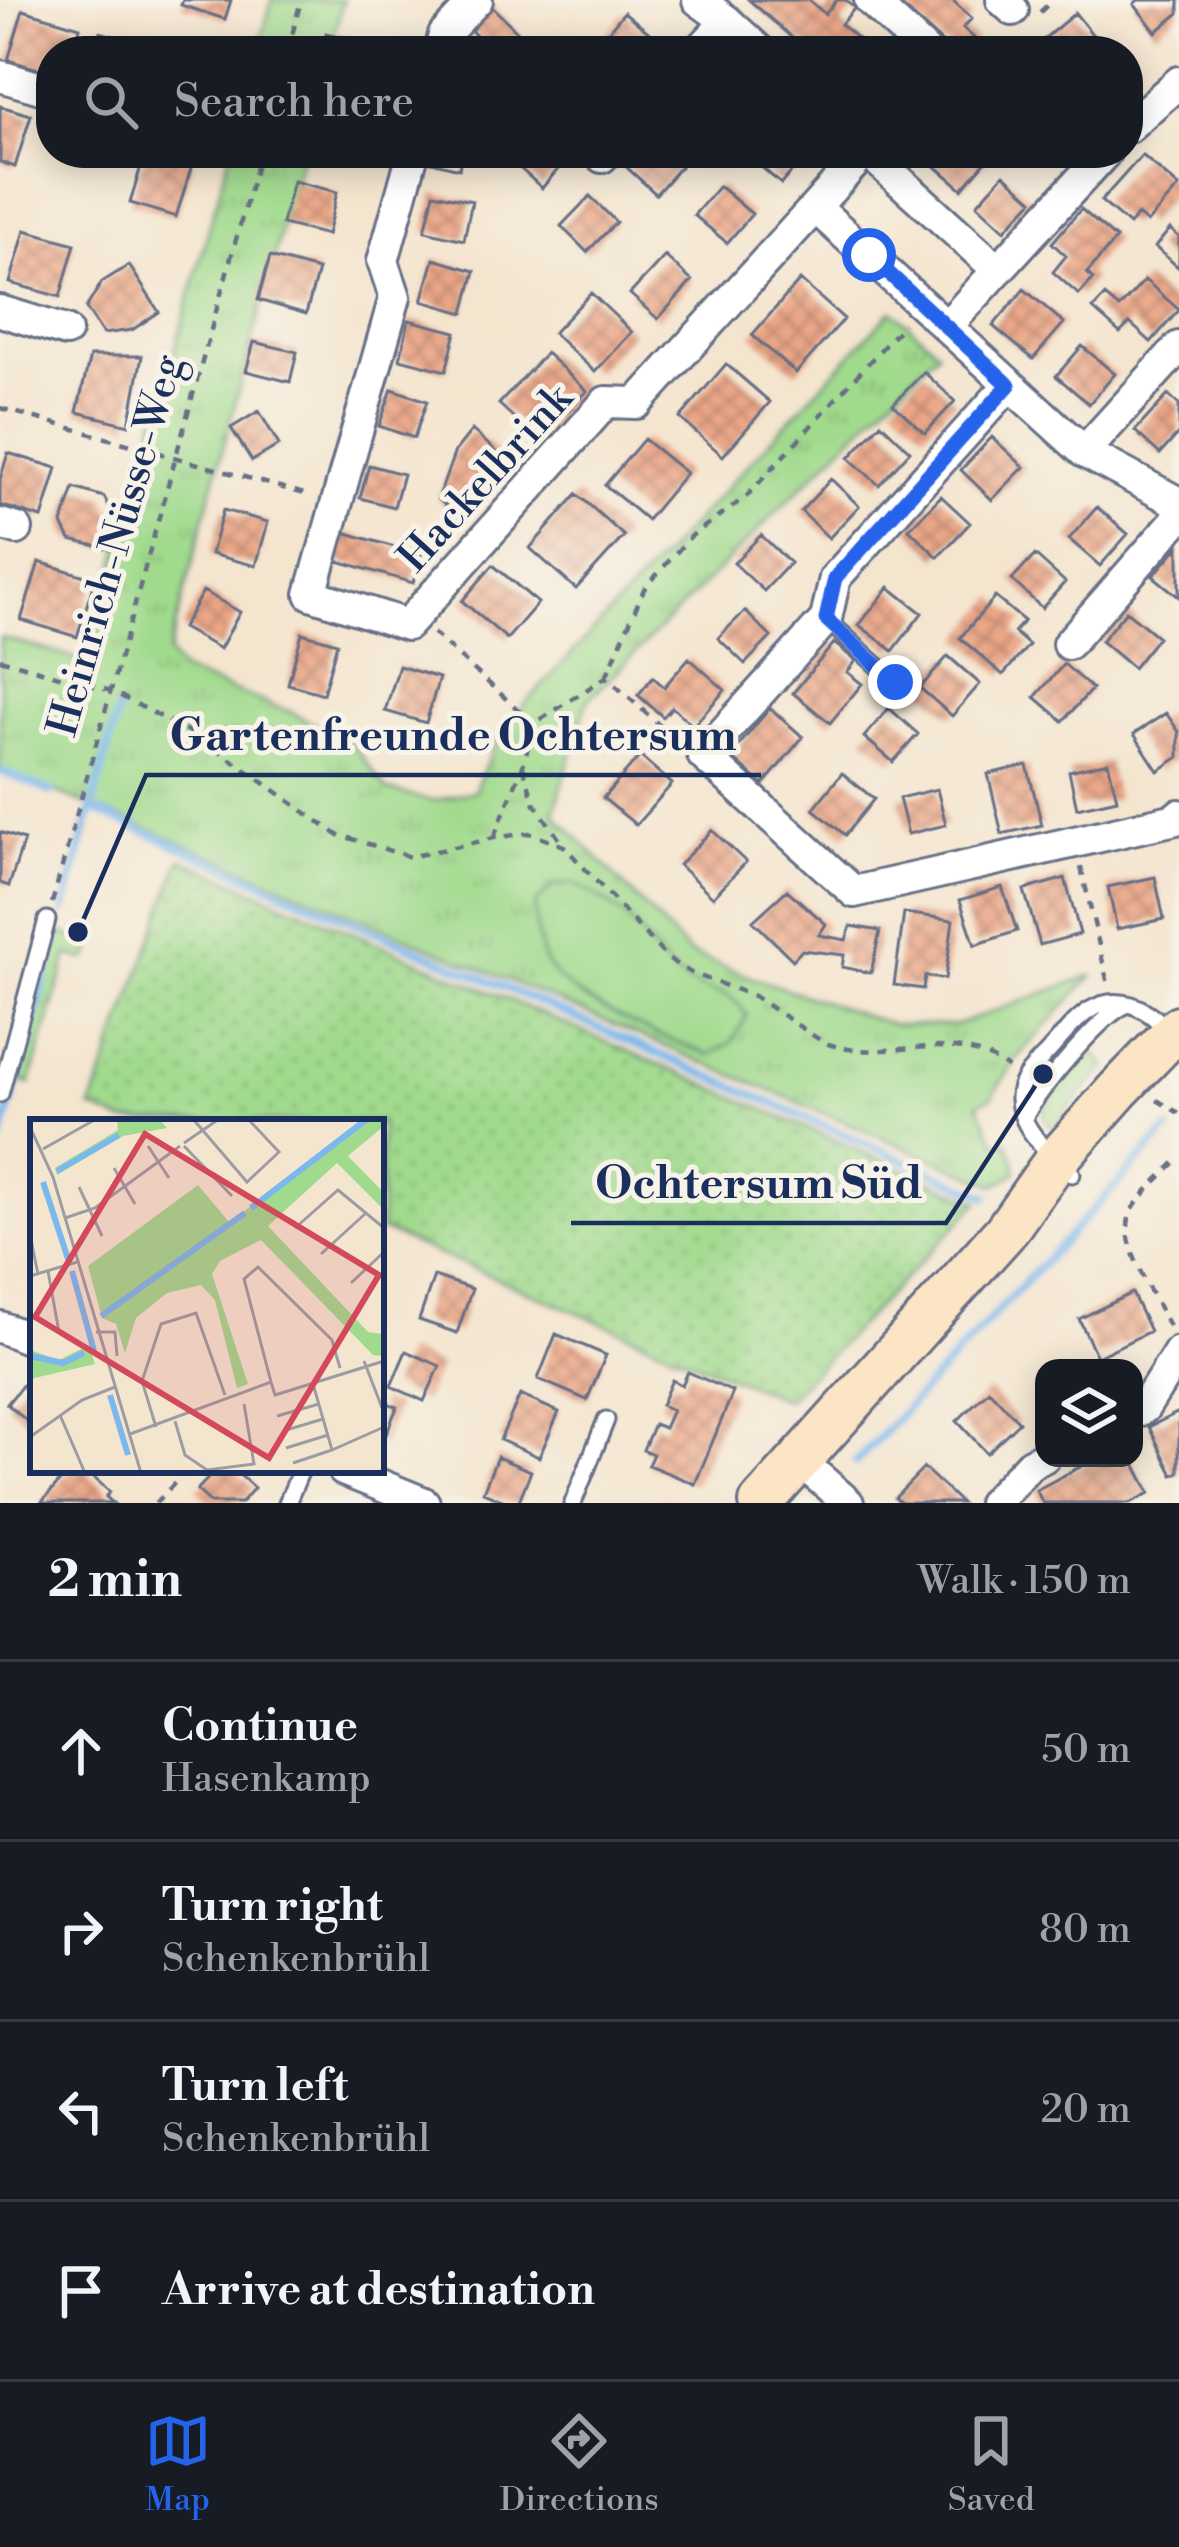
<!DOCTYPE html>
<html lang="en">
<head>
<meta charset="utf-8">
<style>
	:root { --surface:#171b24; --page:#20242c; --text:#f1f3f6; --muted:#9ea1a6; --line:#363941; --accent:#2563eb }
	body { margin:0; font-family:"Libre Bodoni",serif; background:var(--page); color:var(--text) }
	.controls { position:absolute; right:36px; bottom:36px; display:grid; overflow:hidden; border-radius:24px; box-shadow:0 6px 30px #0003 }
	.controls button { width:108px; height:108px; display:grid; place-items:center; padding:0; border:0; border-bottom:3px solid var(--line); background:var(--surface); color:var(--text); font:60px sans-serif }
	.stop { position:absolute; width:36px; height:36px; margin:-27px; border:9px solid #2563eb; border-radius:50%; background:#fff }
	.stop.end { background:#2563eb; border-color:#fff; box-shadow:0 3px 12px #0008 }
	.list { margin:0; padding:0; list-style:none }
	h2 { display:flex; justify-content:space-between; align-items:center; height:156px; margin:0; padding:0 48px; font-size:51px }
	h2 small { font-size:39px; font-weight:400; color:var(--muted) }
	.list li { display:grid; grid-template-columns:78px 1fr auto; gap:36px; align-items:center; box-sizing:border-box; height:180px; padding:0 48px; border-top:3px solid var(--line) }
	.list b { display:block; font-size:45px; white-space:nowrap }
	.list p { margin:0; font-size:39px; white-space:nowrap; color:var(--muted) }
	.list em { font-size:39px; font-style:normal; color:var(--muted) }
	.icon { flex:none; width:66px; height:66px; fill:none; stroke:currentColor; stroke-width:2; stroke-linecap:round; stroke-linejoin:round }
	.map { position:relative; flex:none; width:1179px; height:1503px; overflow:hidden }
	.search { position:absolute; background:var(--surface); box-shadow:0 6px 30px #0003; left:36px; right:36px; top:36px; height:132px; display:flex; align-items:center; gap:30px; box-sizing:border-box; padding:0 42px; border-radius:48px; color:var(--muted); font-size:45px }
	.sheet { height:876px; background:var(--surface) }
	nav { display:flex; justify-content:space-around; align-items:center; box-sizing:border-box; height:168px; border-top:3px solid var(--line); background:var(--surface); font-size:33px; color:var(--muted) }
	nav a { display:grid; justify-items:center; gap:6px }
	nav .on { color:var(--accent) }
	.map>svg:first-child { display:block }
	.grass { fill:url(#grass-tufts); stroke:#5e8476; stroke-width:3 }
	.park { fill:#a0da8d; stroke:#5e8476; stroke-width:3 }
	.garden { fill:url(#garden-dots); stroke:#5e8476; stroke-width:3 }
	.lines { fill:none; stroke-linecap:round; stroke-linejoin:round }
	.stream { stroke:#7bb8ed; stroke-width:8 }
	.building { fill:url(#building-cross-hatch) }
	.lane-casing { stroke:#676f86; stroke-width:21 }
	.street-casing { stroke:#676f86; stroke-width:36 }
	.secondary-casing { stroke:#676f86; stroke-width:48 }
	.path { stroke:#676f86; stroke-width:4.5; stroke-dasharray:9 9; stroke-linecap:butt }
	.lane { stroke:#fff; stroke-width:15 }
	.street { stroke:#fff; stroke-width:30 }
	.secondary { stroke:#fce5c4; stroke-width:42 }
	.route { stroke:#2563eb; stroke-width:15 }
	.labels { text-anchor:middle; stroke-width:10; stroke-linejoin:round; paint-order:stroke }
	.street-label { font-size:42px; fill:#1b2f5e; stroke:#f7f3e8 }
	.inset-river { fill:none; stroke:#7bb8ed; stroke-width:6 }
	.inset-road { fill:none; stroke:#9d9ca2; stroke-width:3 }
	.view { fill:#d1495b; fill-opacity:0.15; stroke:#d1495b; stroke-width:6 }
	.inset-edge { fill:none; stroke:#1b2f5e; stroke-width:6 }
	.leader { fill:none; stroke:#1b2f5e; stroke-width:4.5 }
	.callout-dot { fill:#1b2f5e; stroke:#f7f3e8; stroke-width:4.5 }
	.callout-label { font-size:45px; text-anchor:middle; font-weight:bold; fill:#1b2f5e; stroke:#f7f3e8; stroke-width:10; stroke-linejoin:round; paint-order:stroke }
</style>
</head>
<body>
<div class="map">
<svg width="1179" height="1503" viewBox="0 0 1179 1503">
	<defs>
		<pattern id="grass-tufts" width="24" height="20" patternUnits="userSpaceOnUse" patternTransform="scale(3)"><rect width="24" height="20" fill="#a0da8d"/><path d="M3 7l-1-3M5 7V3M7 7l1-3M15 17l-1-3M17 17v-4M19 17l1-3" fill="none" stroke="#89bb7c"/></pattern>
		<pattern id="garden-dots" width="8" height="8" patternUnits="userSpaceOnUse" patternTransform="scale(3)"><rect width="8" height="8" fill="#a0da8d"/><path d="M2 2h.1M6 6h.1" fill="none" stroke="#89bb7c" stroke-width="1.8" stroke-linecap="round"/></pattern>
		<pattern id="building-cross-hatch" width="8" height="8" patternUnits="userSpaceOnUse" patternTransform="scale(3)"><rect width="8" height="8" fill="#eba686"/><path d="M0 0l8 8M0 8l8-8" fill="none" stroke="#be8871"/></pattern>
	</defs>
	<rect width="100%" height="100%" fill="#f7f3e8"/>
	<filter id="ink" filterUnits="userSpaceOnUse"><feTurbulence type="fractalNoise" baseFrequency=".00833" numOctaves="2"/><feDisplacementMap in="SourceGraphic" scale="24" xChannelSelector="R" yChannelSelector="G"/><feConvolveMatrix kernelMatrix="1 2 1 2 8 2 1 2 1" color-interpolation-filters="sRGB"/></filter>
	<filter id="wash" filterUnits="userSpaceOnUse"><feTurbulence type="fractalNoise" baseFrequency=".004" numOctaves="4" result="noise"/><feDisplacementMap in="SourceGraphic" scale="48" xChannelSelector="R" yChannelSelector="G"/><feGaussianBlur stdDeviation="2.7" result="paint"/><feColorMatrix in="noise" values="0 0 0 0 0 0 0 0 0 0 0 0 0 0 0 0 0 1.4 0 .05"/><feComposite in="paint" operator="in"/></filter>
	<g filter="url(#wash)">
		<rect width="100%" height="100%" fill="#f4e5cf"/>
		<path class="grass" d="M272,0H343L330,51H258Z
			M230,153H302L168,654L182,672L291,712L353,745L387,790L433,801L474,791L494,747L526,703L892,310L938,351L587,701L554,813L689,953L748,976L893,1025H957L1093,975L1014,1061L992,1097L978,1104L996,1143L1006,1140L1015,1160L1016,1173L995,1185L122,818L0,771V637L88,662Z
			M58,932L86,941L92,947L89,957L83,960L68,955L30,1084L11,1078L49,938Z
			M1089,1049L1107,1066L1051,1128L1045,1119V1101Z"/>
		<path class="park" d="M573,883C593,894 613,905 629,921C649,941 664,970 690,983C719,998 725,985 747,1015L733,1041L710,1055C668,1039 565,1002 545,961C537,943 535,924 535,905L552,887Z"/>
		<path class="garden" d="M181,859L979,1202L786,1400L381,1230V1122H124L91,1108Z"/>
		<g class="lines">
			<path class="stream" d="M0,771L51,792
				M92,809L987,1196
				M64,911L118,711
				M0,1145L55,942
				M856,1462L1168,1130"/>
		</g>
		<g id="blocks">
			<path class="building" d="M183,0H231L225,19L181,5Z
				M749,0H809L825,14L837,0H846L855,8L841,24L871,51H807Z
				M895,0H952L972,18L963,28L976,40L967,51H952Z
				M1138,0H1179V13L1156,32L1134,4Z
				M489,4L519,33L502,51H492L467,27Z
				M23,10L80,27L74,51H51V73L8,60Z
				M624,12L658,40L649,51H609L599,43Z
				M1075,13L1100,44L1091,51H1057L1045,38Z
				M100,32L144,45L143,51H94Z
				M326,33L373,44L371,51H322Z
				M0,106L31,115L15,167L0,162Z
				M145,153H164L193,162L176,217L130,203Z
				M425,153H462L459,169L423,160Z
				M521,153H558L566,160L542,188L513,162Z
				M633,153H684L689,157L656,194L623,164Z
				M745,153H808L781,184Z
				M943,153H981L988,159L962,189L933,164Z
				M1142,155L1179,187L1147,223L1138,215L1129,225L1101,201Z
				M1004,174L1033,200L1005,230L977,204Z
				M293,181L337,192L327,235L282,224Z
				M719,186L752,214L727,243L694,215Z
				M434,193L472,201L464,240L425,231Z
				M590,196L616,222L587,252L561,226Z
				M1081,209L1116,239L1087,273L1093,279L1079,295L1053,272L1066,256L1052,243Z
				M1170,229L1179,237V268L1155,247Z
				M25,230L75,244L60,297L10,283Z
				M665,256L692,281L658,319L630,294Z
				M270,257L318,270L306,314L258,300Z
				M434,259L475,271L464,313L422,301Z
				M129,265L159,312L132,330L103,334L86,308L102,282Z
				M800,280L844,319L796,373L752,335Z
				M1145,280L1179,310L1151,342L1130,323L1120,333L1093,309L1105,296L1119,308Z
				M1024,289L1064,323L1033,359L993,326Z
				M591,293L632,332L595,372L553,333Z
				M409,320L456,332L446,371L400,359Z
				M254,342L297,352L290,382L246,371Z
				M1082,346L1115,374L1089,404L1056,376Z
				M546,353L587,391L539,441L499,404Z
				M90,356H142L129,425L77,412Z
				M726,364L770,402L723,456L680,418Z
				M924,372L955,401L925,433L893,404Z
				M392,389L427,401L414,438L379,426Z
				M1168,395L1179,405V433L1160,454L1135,431Z
				M259,411L279,445L252,461L231,428Z
				M881,423L910,451L879,485L849,458Z
				M472,430L510,464L462,519L438,499L455,451Z
				M992,437L1024,467L992,500L961,470Z
				M644,439L686,473L647,520L605,485Z
				M8,453L57,468L42,518L0,505V479Z
				M369,465L403,474L394,507L360,498Z
				M831,479L859,506L829,538L801,511Z
				M74,488L104,497L115,518L109,549L70,540L62,524Z
				M577,494L624,536L576,589L530,548Z
				M941,496L970,523L938,557L909,529Z
				M1097,507L1128,534L1100,566L1069,539Z
				M223,510L268,522L256,566L211,554Z
				M344,532L421,555L413,583L335,560Z
				M761,535L790,563L764,591L734,563Z
				M1179,546V597L1153,576Z
				M1035,555L1065,582L1042,608L1012,580Z
				M39,562L95,579L77,637L21,620Z
				M493,565L538,603L507,639L462,601Z
				M889,587L922,613L893,651L859,625Z
				M203,591L240,612L220,649L182,628Z
				M995,597L1024,621L1014,632L1029,645L1003,675L960,638Z
				M745,611L771,637L745,664L718,638Z
				M1126,611L1158,637L1133,668L1101,641Z
				M302,633L337,643L323,694L288,684Z
				M834,643L856,661L847,672L862,684L830,723L793,693Z
				M948,656L980,684L952,716L920,688Z
				M689,658L725,690L693,726L672,707L663,717L638,695L653,677L664,687Z
				M1064,664L1092,689L1063,721L1035,697Z
				M399,666L439,678L426,723L385,711Z
				M770,708L803,737L763,785L730,756Z
				M889,708L918,734L893,762L864,737Z
				M1166,713L1179,732V757L1158,771L1134,734Z
				M640,756L672,784L636,825L603,798Z
				M1108,762L1117,799L1077,808L1069,771Z
				M1027,765L1042,825L1002,834L988,774Z
				M842,773L874,799L845,835L813,809Z
				M937,789L946,825L908,834L899,798Z
				M712,830L746,862L713,897L679,865Z
				M0,832L24,840L9,886L0,883Z
				M1155,877L1164,919L1117,929L1108,887Z
				M1065,878L1080,934L1040,945L1024,890Z
				M1002,887L1017,931L975,945L960,900Z
				M787,890L826,924L819,935L846,940L851,926L880,931L871,973L842,967L844,955L802,950L793,960L753,921Z
				M904,913L953,920L945,979L925,976L923,989L894,985Z
				M434,1276L472,1289L457,1333L419,1320Z
				M1132,1293L1150,1331L1097,1357L1079,1319Z
				M556,1334L606,1355L587,1400L538,1379Z
				M406,1351L440,1366L424,1401L391,1386Z
				M33,1372V1426L7,1404Z
				M688,1372L733,1392L695,1484L648,1465L653,1454L643,1450L654,1424L664,1428L672,1410L661,1405L672,1380L682,1385Z
				M989,1390L1019,1422L987,1453L957,1421Z
				M520,1395L559,1412L539,1457L500,1440Z
				M381,1400L397,1407L381,1447Z
				M1179,1412V1472L1173,1475L1149,1427Z
				M497,1457L531,1471L518,1503H509L483,1492Z
				M1097,1458H1132L1150,1493L1130,1503H1043L1036,1490Z
				M924,1468L961,1503H901L895,1498Z
				M70,1470H85L110,1492L106,1497L113,1503H41Z
				M216,1470H234L254,1488L241,1503H211L197,1490Z"/>
		</g>
	</g>
	<g filter="url(#ink)">
		<use href="#blocks" fill-opacity="0" stroke="#676f86" stroke-width="3"/>
		<g class="lines">
			<g class="lane-casing">
				<path id="lane" d="M826,619L895,682
					M0,1094L47,920
					M1024,1118C1038,1091 1099,1017 1126,1005
					M1072,1174C1051,1156 1020,1129 1019,1099C1018,1079 1036,1065 1048,1052C1072,1026 1092,993 1132,1005C1148,1011 1159,1019 1169,1033
					M287,1503L301,1470
					M573,1503L606,1420"/>
			</g>
			<g class="street-casing">
				<path id="street" d="M698,0L727,21L760,51
					M870,0L925,51
					M1002,0L1013,10
					M440,51L444,35L477,0
					M699,51L727,21
					M0,76L51,91
					M1128,127L1179,82
					M413,153L383,261L395,297L311,594L407,625L606,402L637,403L815,207
					M864,153L815,207L1084,452L1179,503
					M869,153L998,270L947,326
					M602,157L606,153
					M998,270L1105,153
					M0,311L66,331
					M1009,385L835,578L826,619L703,755L854,892L1176,819L1179,815
					M1084,452L1179,347
					M0,524L17,529
					M1068,644L1179,517
					M0,1327L33,1340
					M1134,1413L1144,1408L1179,1352
					M799,1460L848,1503
					M343,1470L424,1503
					M993,1503L1030,1464L1044,1457"/>
			</g>
			<g class="secondary-casing">
				<path id="secondary" d="M761,1503L1005,1232L1056,1160L1118,1090L1179,1027"/>
			</g>
			<path class="path" d="M1040,12L1053,0
				M288,51L301,0
				M1003,51L1015,38
				M0,408L308,495
				M433,633L534,724L606,677L678,742
				M0,659L111,691L201,738L336,834L410,857L494,838L529,833L564,846L668,959L691,973L754,996L823,1042C886,1067 945,1024 1008,1068
				M606,677L644,589L690,537L746,497L904,324
				M523,767L535,804L564,846
				M494,837L523,766L534,724
				M1081,867L1108,984
				M52,903L260,153
				M1157,1100L1179,1113
				M1169,1326C1155,1298 1114,1237 1133,1209C1145,1190 1164,1174 1179,1158
				M156,1503L187,1470"/>
			<use href="#lane" class="lane"/>
			<use href="#street" class="street"/>
			<use href="#secondary" class="secondary"/>
		</g>
	</g>
	<g class="lines" filter="url(#ink)">
		<path class="route" d="M869,255L1009,385L835,578L826,619L895,682"/>
	</g>
	<g class="labels">
		<g class="street-label">
			<text transform="translate(484 477) rotate(-48)" y="15">Hackelbrink</text>
			<text transform="translate(114 545) rotate(-74)" y="15">Heinrich-Nüsse-Weg</text>
		</g>
	</g>
	<g transform="translate(30 1119)">
		<rect width="354" height="354" fill="#f4e5cf"/>
		<path d="M337,0H354V7L318,37L354,74V91L307,44L238,107L338,213L354,215V237L343,236L231,121L190,142L182,155L218,265L207,269L185,181L171,166L137,174L106,199L95,234L86,205L72,199ZM59,226L65,245L0,260V231L29,241Z" fill="#a0da8d"/>
		<path d="M87,0H129L137,9L93,17L27,56L25,49L88,11Z" fill="#a0da8d"/>
		<path d="M168,66L199,103L71,195L58,147Z" fill="#a0da8d"/>
		<path class="inset-river" d="M27,52L89,16M13,63L38,140M221,89L337,0M42,152L64,232M71,197L215,94M0,237L33,244L54,234M80,276L98,336"/>
		<path class="inset-road" d="M163,0L217,63L249,33L218,0M0,8L23,58L111,354M154,24L189,0M118,27L139,59M154,27L202,77M13,30L66,0M84,49L105,85M49,68L72,117M35,99L65,89L150,27M265,109L308,71L354,109M0,116L8,155M291,135L336,94M18,152L29,213M0,157L47,143M321,164L354,133M66,213H85L87,237M334,242L354,294M241,263L214,160L228,148L302,221L310,249M283,265L302,331L354,308M30,296L55,354M247,297L289,285M145,302L155,336L177,351L224,345L214,285M126,308L112,262L131,205L166,194L195,276M253,312L293,300M100,315L241,263L245,276L354,242M0,318L52,281L85,268M256,329L298,316M263,344L302,331"/>
		<path class="view" d="M115,15L349,156L239,339L5,198Z"/>
		<rect width="354" height="354" class="inset-edge"/>
	</g>
	<path class="leader" d="M78 932L146 775H761M1043 1074L946 1223H571"/>
	<g class="callout-dot">
		<circle cx="78" cy="932" r="12"/>
		<circle cx="1043" cy="1074" r="12"/>
	</g>
	<g class="callout-label">
		<text x="453" y="750">Gartenfreunde Ochtersum</text>
		<text x="759" y="1198">Ochtersum Süd</text>
	</g>
</svg>
<div class="controls">
<button><svg class="icon" aria-label="layers" viewBox="0 0 24 24"><path d="M12 4l9 5-9 5-9-5zM3 14l9 5 9-5"/></svg></button>
</div>
<div class="stop" style="left:869px;top:255px"></div>
<div class="stop end" style="left:895px;top:682px"></div>
<div class="search"><svg class="icon" aria-label="search" viewBox="0 0 24 24"><circle cx="10" cy="10" r="6"/><path d="M15 15l6 6"/></svg>Search here</div>
</div>
<section class="sheet">
<h2>2 min<small>Walk · 150 m</small></h2>
<ul class="list">
<li><svg class="icon" aria-label="ahead" viewBox="0 0 24 24"><path d="M12 20V5M6 11l6-6 6 6"/></svg><div><b>Continue</b><p>Hasenkamp</p></div><em>50 m</em></li>
<li><svg class="icon" aria-label="right" viewBox="0 0 24 24"><path d="M7 20v-9h11M14 6l5 5-5 5"/></svg><div><b>Turn right</b><p>Schenkenbrühl</p></div><em>80 m</em></li>
<li><svg class="icon" aria-label="left" viewBox="0 0 24 24"><path d="M17 20v-9H6M10 6l-5 5 5 5"/></svg><div><b>Turn left</b><p>Schenkenbrühl</p></div><em>20 m</em></li>
<li><svg class="icon" aria-label="arrive" viewBox="0 0 24 24"><path d="M6 21V4h12l-3 4 3 4H6"/></svg><div><b>Arrive at destination</b></div></li>
</ul>
</section>
<nav>
<a class="on"><svg class="icon" aria-label="map" viewBox="0 0 24 24"><path d="M3 6l6-2 6 2 6-2v14l-6 2-6-2-6 2zM9 4v14M15 6v14"/></svg>Map</a>
<a><svg class="icon" aria-label="directions" viewBox="0 0 24 24"><path d="M12 3l9 9-9 9-9-9zM9 14v-3h6M13 9l2 2-2 2"/></svg>Directions</a>
<a><svg class="icon" aria-label="saved" viewBox="0 0 24 24"><path d="M7 4h10v16l-5-4-5 4z"/></svg>Saved</a>
</nav>
</body>
</html>
